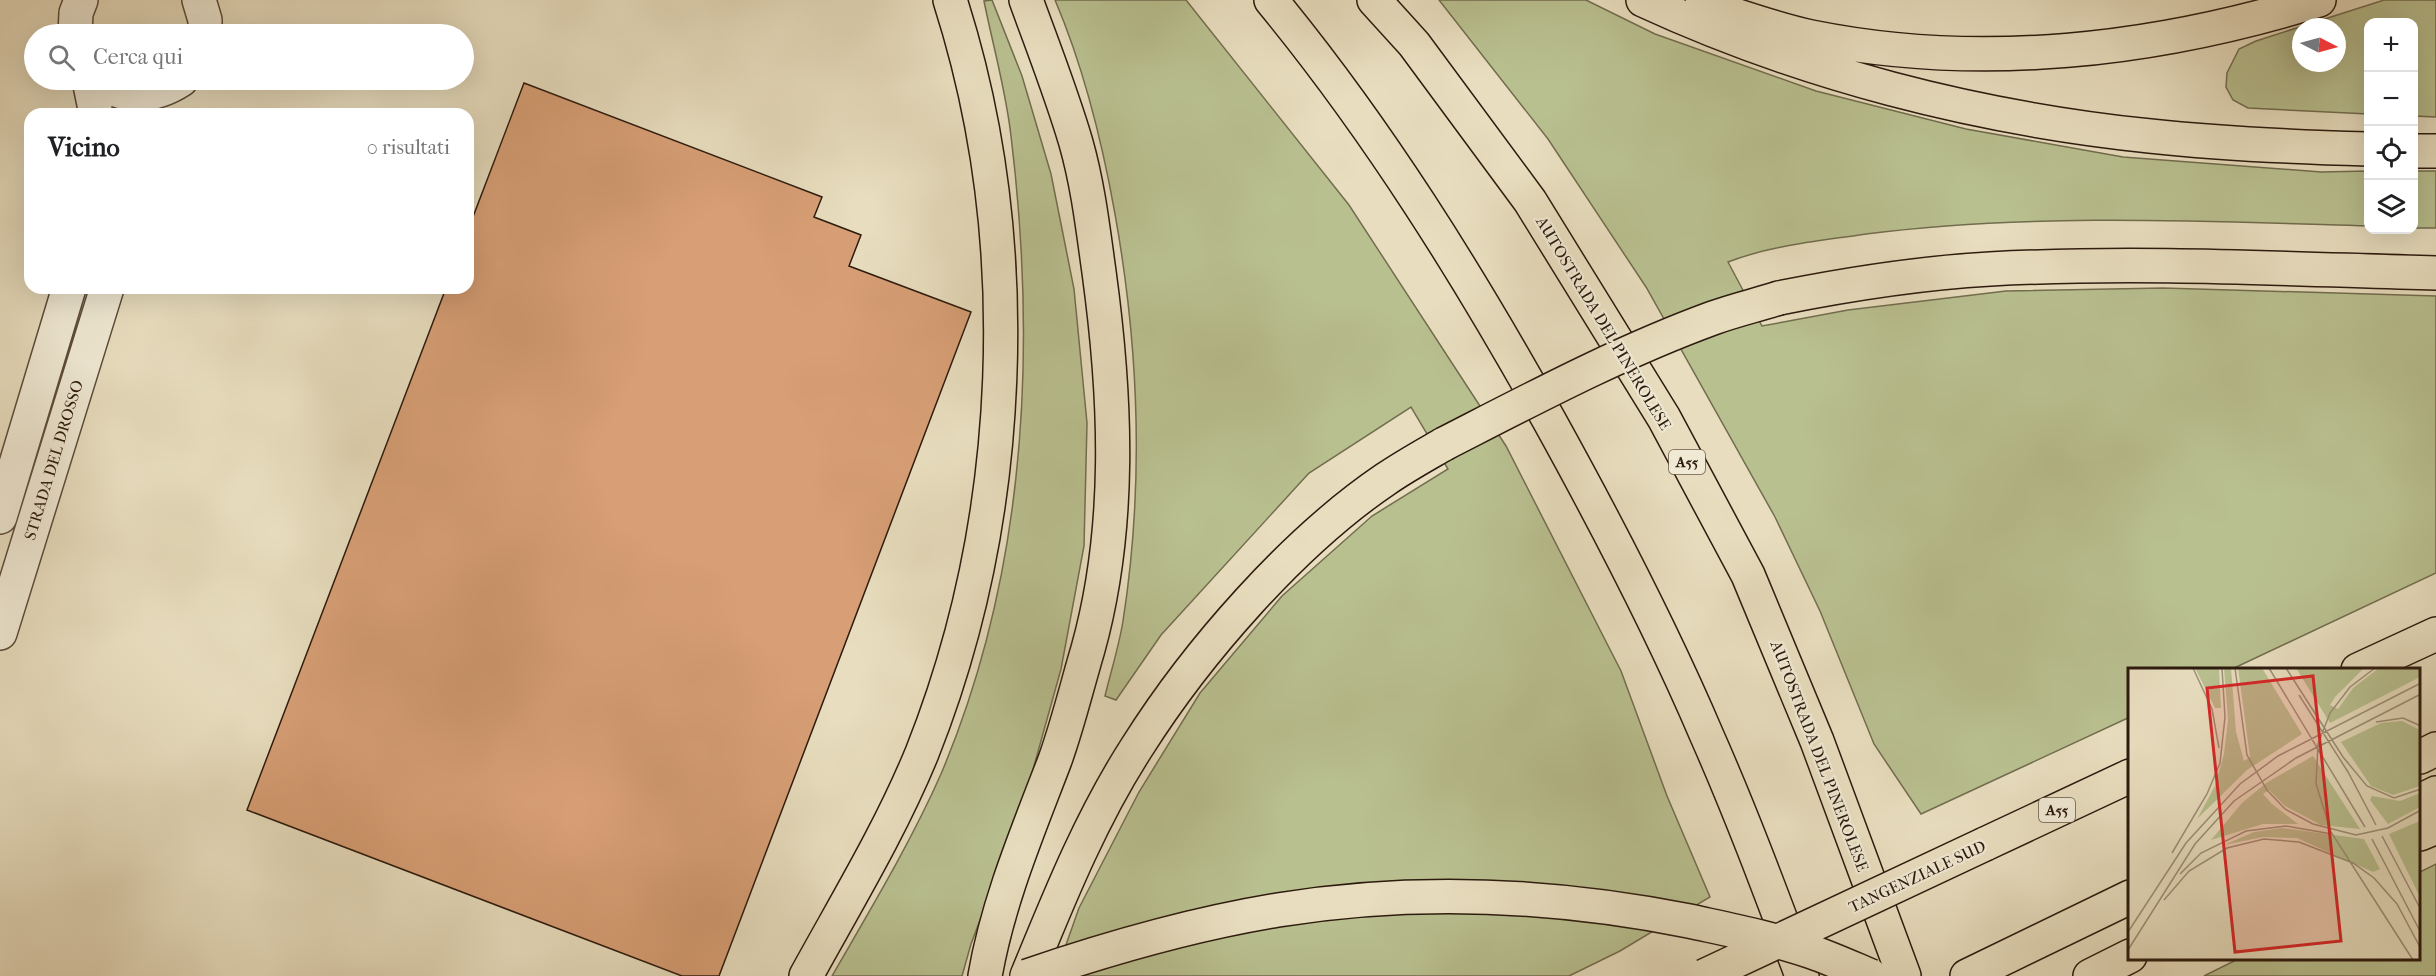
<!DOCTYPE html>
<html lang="it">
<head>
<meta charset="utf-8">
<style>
	:root { --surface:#fff; --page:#f6f6f6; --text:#202124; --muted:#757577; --line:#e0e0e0 }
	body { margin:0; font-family:"IM FELL French Canon",serif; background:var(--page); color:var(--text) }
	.controls { position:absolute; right:18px; top:18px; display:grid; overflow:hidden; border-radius:12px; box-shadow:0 6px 24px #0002 }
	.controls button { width:54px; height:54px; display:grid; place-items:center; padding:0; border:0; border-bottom:2px solid var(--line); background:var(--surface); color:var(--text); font:30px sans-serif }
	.compass { position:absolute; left:2292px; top:18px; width:54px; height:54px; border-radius:50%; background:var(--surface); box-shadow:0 6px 24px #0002; rotate:96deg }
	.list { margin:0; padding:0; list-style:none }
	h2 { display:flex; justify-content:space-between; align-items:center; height:78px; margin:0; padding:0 24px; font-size:26px }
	h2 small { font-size:20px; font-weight:400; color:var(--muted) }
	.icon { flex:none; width:33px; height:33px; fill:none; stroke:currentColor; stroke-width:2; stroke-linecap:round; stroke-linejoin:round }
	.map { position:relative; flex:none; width:2436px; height:976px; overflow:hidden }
	.search { position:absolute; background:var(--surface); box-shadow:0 6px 24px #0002; left:24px; top:24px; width:450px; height:66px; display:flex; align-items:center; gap:15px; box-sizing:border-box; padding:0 21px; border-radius:33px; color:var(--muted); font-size:22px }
	.panel { position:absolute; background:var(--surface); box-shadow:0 6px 24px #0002; left:24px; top:108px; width:450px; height:186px; border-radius:18px }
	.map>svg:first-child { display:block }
	.green { fill:#b9c090; stroke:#726d4f; stroke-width:1.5; fill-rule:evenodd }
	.building { fill:#d89f76; stroke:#2c1a0e; stroke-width:1.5 }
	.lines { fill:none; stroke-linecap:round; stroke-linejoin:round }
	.minor-casing { stroke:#5b4b3a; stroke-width:36 }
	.highway-casing { stroke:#2c1a0e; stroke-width:36 }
	.minor { stroke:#f0ead5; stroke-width:33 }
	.highway { stroke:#e8debf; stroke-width:33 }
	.highway-bridge-casing { stroke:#2c1a0e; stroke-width:36; stroke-linecap:butt }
	.highway-bridge { stroke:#e8debf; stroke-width:33 }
	.labels { text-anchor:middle; stroke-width:4.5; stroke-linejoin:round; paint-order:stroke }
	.shield { fill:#f0ead5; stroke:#67584a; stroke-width:1.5 }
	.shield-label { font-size:15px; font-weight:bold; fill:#2c1a0e }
	.street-label { font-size:16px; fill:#2c1a0e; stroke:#f0ead5 }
	.inset-road { fill:none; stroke:#9d9078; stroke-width:1.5 }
	.view { fill:#d62828; fill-opacity:0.15; stroke:#d62828; stroke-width:3 }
	.inset-edge { fill:none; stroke:#2c1a0e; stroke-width:3 }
</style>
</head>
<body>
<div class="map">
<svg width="2436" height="976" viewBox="0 0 2436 976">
	<rect width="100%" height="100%" fill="#e8debf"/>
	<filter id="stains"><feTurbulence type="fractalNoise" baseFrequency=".00333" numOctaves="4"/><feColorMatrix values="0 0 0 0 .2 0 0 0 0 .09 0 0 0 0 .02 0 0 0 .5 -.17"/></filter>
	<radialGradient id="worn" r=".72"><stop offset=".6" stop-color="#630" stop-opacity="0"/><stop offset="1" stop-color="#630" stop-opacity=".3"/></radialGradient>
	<path class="green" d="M992,0L1022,76L1051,174L1074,289L1087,423L1084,546L1061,669L1022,809L971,944L962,976H832C870,910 910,844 941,774C1026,573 1037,350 1011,136C1006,91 993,46 984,1Z
		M1055,0H1186L1349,205L1506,446L1621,671L1667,796L1710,897L1620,951L1569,976H1055L1079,908L1139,792L1200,693L1282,596L1372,516L1448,469L1411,407L1309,473L1161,635L1116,700L1105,696C1111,671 1119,646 1123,621C1144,486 1139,348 1115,214C1102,141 1084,68 1055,0Z
		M1439,0H1586L1655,34L1816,91L1966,129L2123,157L2321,172L2368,171V226C2201,221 2032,213 1866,234C1820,241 1772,245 1728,262L1762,326L1848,310L2006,291L2163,288L2436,296V573L2230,670H2130V717L1921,814L1874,744L1820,611L1775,517L1646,287L1548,139Z
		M2384,0H2436V117L2414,116V22H2368V114L2248,108L2233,100L2226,87L2227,73L2239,49L2256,41ZM2301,27H2337V63H2301Z
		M2414,171H2436V228H2414Z
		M2436,864V976H2204L2236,960H2420V872Z"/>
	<path class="building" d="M524,83L822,197L814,217L861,235L849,266L971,312L719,976H682L247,810L446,288H468V230Z"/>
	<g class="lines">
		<g class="minor-casing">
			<path id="minor" d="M199,0L205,20V34
				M75,34L76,13L81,0
				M89,80L96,114
				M98,80C124,100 155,97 181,80
				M0,517L69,288
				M0,633L107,288"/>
		</g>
		<g class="highway-casing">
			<path id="highway" d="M1271,0C1378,130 1467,273 1549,420C1606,523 1661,628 1707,736C1742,815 1772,896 1802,976
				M1374,0L1414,44L1530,201L1664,418L1748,575L1817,741L1904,976
				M1643,0C1801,73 1976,118 2150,136C2223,144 2296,147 2368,149
				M1702,4C1738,16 1774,29 1811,37C1980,71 2155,51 2319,0
				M2414,151H2436
				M1779,298C1849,284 1919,273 1990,269C2138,261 2288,269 2436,273
				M2358,670L2436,634
				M2420,757L2436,749
				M2420,801L2436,793
				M2420,834L2436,827
				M1985,844L2130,776
				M806,976C846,903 890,831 922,753C1015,519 1027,240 950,0
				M985,976C998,901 1028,831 1055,760C1068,724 1077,686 1088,649C1122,527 1116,396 1099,272C1093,229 1088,185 1076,143C1062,95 1043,47 1026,0
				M1027,976C1059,898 1091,818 1137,747C1197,652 1293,542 1386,479C1405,466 1425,455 1444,444
				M1967,976L2130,897
				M2090,976L2130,956"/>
		</g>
		<use href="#minor" class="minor"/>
		<use href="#highway" class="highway"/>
		<g class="highway-bridge-casing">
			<path id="highway-bridge" d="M1444,444C1532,399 1620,352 1713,318C1735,310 1757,305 1779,298
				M1027,976C1109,948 1192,924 1278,910C1414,888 1553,894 1689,921C1730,930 1772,938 1812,952C1832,959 1852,968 1871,976
				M1704,976L1985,844"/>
		</g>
		<use href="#highway-bridge" class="highway-bridge"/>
	</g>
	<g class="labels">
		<g class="shield">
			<rect x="1669" y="450" width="36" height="24" rx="4.5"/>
			<rect x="2039" y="798" width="36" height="24" rx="4.5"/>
		</g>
		<g class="shield-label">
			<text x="1687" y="467">A55</text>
			<text x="2057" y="815">A55</text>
		</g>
		<g class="street-label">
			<text transform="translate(1604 323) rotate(59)" y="6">AUTOSTRADA DEL PINEROLESE</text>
			<text transform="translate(53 460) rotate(-73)" y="6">STRADA DEL DROSSO</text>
			<text transform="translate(1820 756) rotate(69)" y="6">AUTOSTRADA DEL PINEROLESE</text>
			<text transform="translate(1917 876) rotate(-25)" y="6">TANGENZIALE SUD</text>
		</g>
	</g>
	<g transform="translate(2128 668)">
		<rect width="292" height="292" fill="#e8debf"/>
		<path d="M67,0H91L93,40H87ZM96,0H103L108,64L116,93L122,89L110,0H134L174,66L119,102L69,151L87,118L96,86L100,52ZM168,0H236L207,29L202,37L210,41L225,20L251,0H292V9L202,55ZM274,53L292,62V118L265,127L243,118L213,74L253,55ZM185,88L232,161L193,157L157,138L141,122L135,126L144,136L170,156H135L83,172L114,135L138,115ZM292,125V139L260,156L242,132L244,128L272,133ZM292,153V229L261,166ZM154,160L236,171L252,201L245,204L169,170L135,169L96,177L126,164Z" fill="#b9c090"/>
		<path class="inset-road" d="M65,0L84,41L91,80M107,0L119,87L139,122L157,141L185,156L228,167L260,160L293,142M141,0L237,159M158,0L215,89L239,118L266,130L293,121M247,0L222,19L202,45L190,76L188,116L203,164L285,292M171,27L220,104L248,157M248,54L275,50L293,58M254,168L293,242M244,171L293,265M44,185L79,126L92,95L97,49L94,0M52,206L73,185L118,163L158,158L204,166M36,232L61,203L99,180L136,171L171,174L225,195L246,210L269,236L293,281M0,264L58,175L112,116L150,88L293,15M0,282L67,176L106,133L168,90L293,26"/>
		<path class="view" d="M185,8L213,273L107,284L79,20Z"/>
		<rect width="292" height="292" class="inset-edge"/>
	</g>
	<rect width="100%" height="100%" filter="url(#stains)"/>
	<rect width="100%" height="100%" fill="url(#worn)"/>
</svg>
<div class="controls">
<button>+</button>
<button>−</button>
<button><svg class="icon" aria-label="locate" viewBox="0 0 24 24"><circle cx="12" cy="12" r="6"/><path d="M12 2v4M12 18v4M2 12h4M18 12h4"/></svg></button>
<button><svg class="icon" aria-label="layers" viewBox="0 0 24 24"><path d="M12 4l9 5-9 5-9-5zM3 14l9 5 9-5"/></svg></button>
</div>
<svg class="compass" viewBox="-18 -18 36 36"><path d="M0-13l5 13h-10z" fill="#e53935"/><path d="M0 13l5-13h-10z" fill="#757577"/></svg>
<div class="search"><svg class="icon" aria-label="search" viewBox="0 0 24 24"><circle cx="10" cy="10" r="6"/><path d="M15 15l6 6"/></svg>Cerca qui</div>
<section class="panel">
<h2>Vicino<small>0 risultati</small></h2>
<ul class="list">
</ul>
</section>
</div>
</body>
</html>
